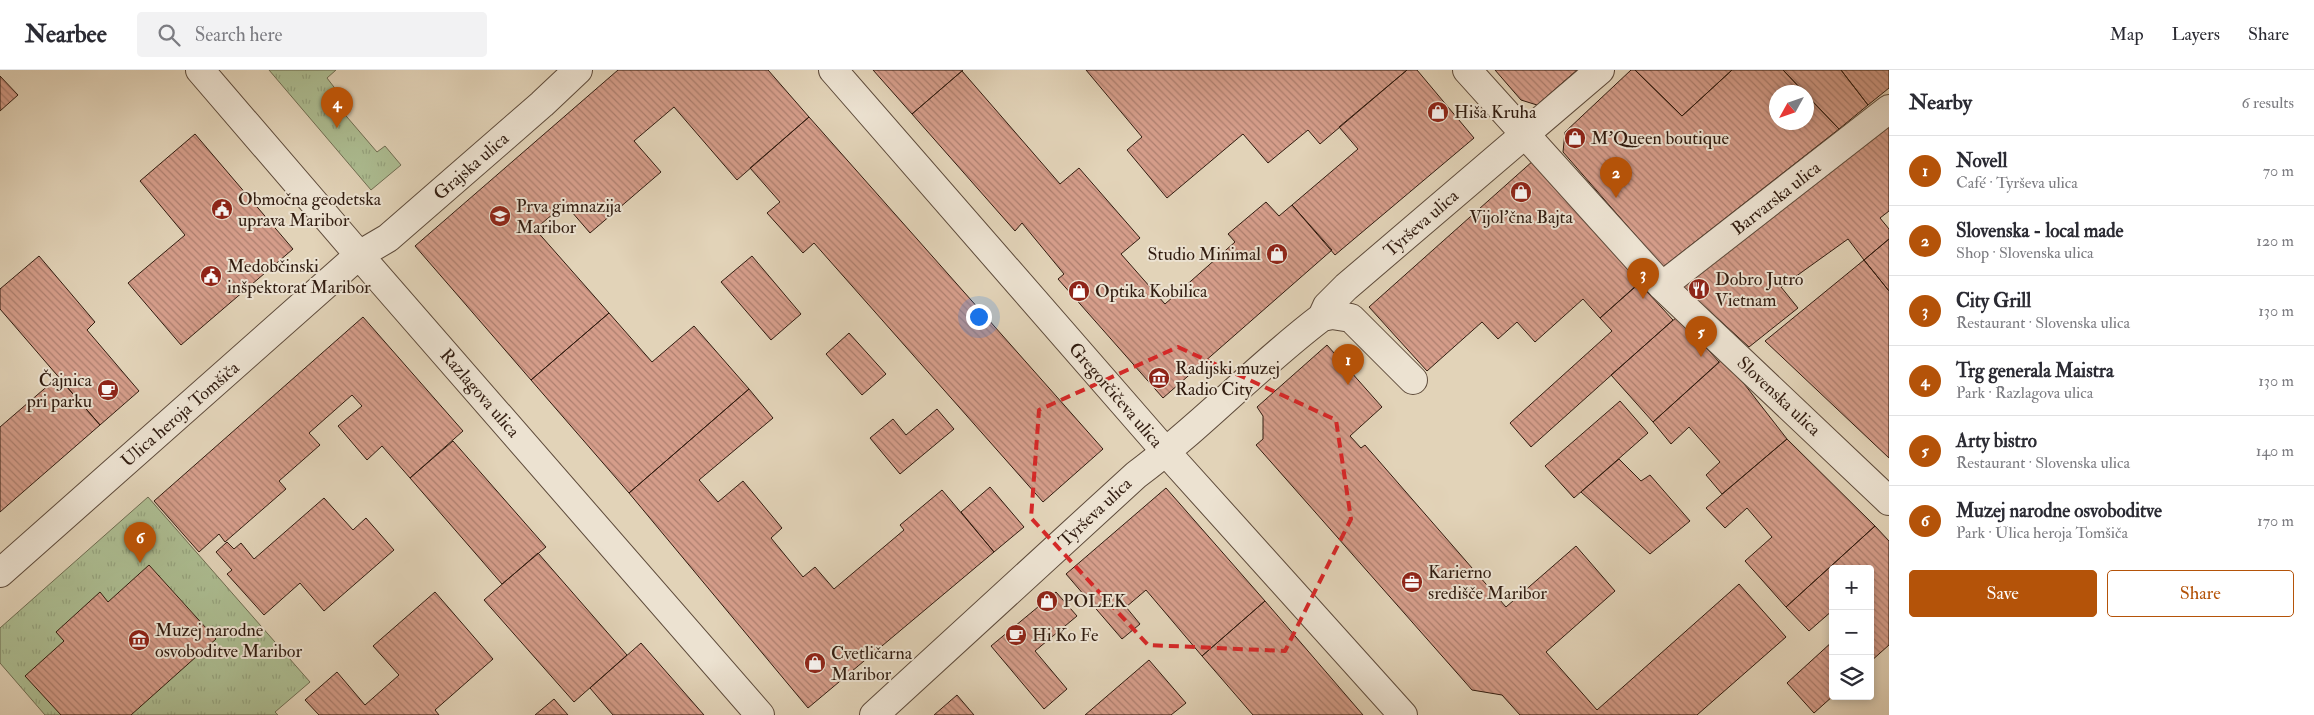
<!DOCTYPE html>
<html lang="en">
<head>
<meta charset="utf-8">
<style>
	:root { --surface:#fff; --page:#f2f2f3; --text:#2b2b33; --muted:#7c7c81; --line:#e1e1e2; --accent:#b45309 }
	body { margin:0; font-family:"IM FELL Double Pica",serif; background:var(--page); color:var(--text) }
	.controls { position:absolute; right:15px; bottom:15px; display:grid; overflow:hidden; border-radius:5px; box-shadow:0 2px 8px #0003 }
	.controls button { width:45px; height:45px; display:grid; place-items:center; padding:0; border:0; border-bottom:1px solid var(--line); background:var(--surface); color:var(--text); font:25px sans-serif }
	.compass { position:absolute; left:1769px; top:15px; width:45px; height:45px; border-radius:50%; background:var(--surface); box-shadow:0 2px 8px #0003; rotate:230deg }
	.you { position:absolute; left:978px; top:246px; width:18px; height:18px; margin:-12px; border:4px solid #fff; border-radius:50%; background:#1a73e8; box-shadow:0 0 0 8px #1a73e833 }
	.badge { display:grid; place-items:center; width:32px; height:32px; border-radius:50%; background:var(--accent); color:#fff; font-size:16px; font-weight:700 }
	.pin { position:absolute; translate:-50% -41px; filter:drop-shadow(0 1px 2px #0008) }
	.pin::after { content:''; position:absolute; top:26px; width:18px; height:15px; background:inherit; clip-path:polygon(0 0,100% 0,50% 100%) }
	.list { margin:0; padding:0; list-style:none }
	h2 { display:flex; justify-content:space-between; align-items:center; height:65px; margin:0; padding:0 20px; font-size:21px }
	h2 small { font-size:16px; font-weight:400; color:var(--muted) }
	.list li { display:grid; grid-template-columns:32px 1fr auto; gap:15px; align-items:center; box-sizing:border-box; height:70px; padding:0 20px; border-top:1px solid var(--line) }
	.list b { display:block; font-size:19px; white-space:nowrap }
	.list p { margin:0; font-size:16px; white-space:nowrap; color:var(--muted) }
	.list em { font-size:16px; font-style:normal; color:var(--muted) }
	.actions { display:flex; gap:10px; padding:15px 20px }
	.actions a { flex:1; padding:11px 0; border:1px solid var(--accent); border-radius:5px; text-align:center; font-size:18px; color:var(--accent) }
	.actions .main { background:var(--accent); color:#fff }
	.icon { flex:none; width:28px; height:28px; fill:none; stroke:currentColor; stroke-width:2; stroke-linecap:round; stroke-linejoin:round }
	.map { position:relative; flex:none; width:1889px; height:645px; overflow:hidden }
	header { display:flex; align-items:center; gap:30px; box-sizing:border-box; height:70px; padding:0 25px; background:var(--surface); border-bottom:1px solid var(--line) }
	header strong { font-size:24px }
	nav { display:flex; gap:28px; margin-inline-start:auto; font-size:18px }
	.search { width:350px; height:45px; background:var(--page); display:flex; align-items:center; gap:12px; box-sizing:border-box; padding:0 18px; border-radius:5px; color:var(--muted); font-size:19px }
	main { display:flex }
	aside { flex:1; background:var(--surface) }
	.map>svg:first-child { display:block }
	.park { fill:url(#park-tufts); stroke:#6f6d52 }
	.building { fill:url(#building-back-hatch); stroke:#311c10 }
	.lines { fill:none; stroke-linecap:round; stroke-linejoin:round }
	.minor-casing { stroke:#5d4a3a; stroke-width:30 }
	.minor { stroke:#ece2d1; stroke-width:28 }
	.marked { fill:none; stroke:#d62828; stroke-width:4; stroke-dasharray:10 6; stroke-linejoin:round }
	.labels { text-anchor:middle; stroke-width:4; stroke-linejoin:round; paint-order:stroke }
	.poi-label { font-size:18px; fill:#311c10; stroke:#ece2d1; text-anchor:start }
	.street-label { font-size:18px; fill:#311c10; stroke:#ece2d1 }
</style>
</head>
<body>
<header>
<strong>Nearbee</strong>
<div class="search"><svg class="icon" aria-label="search" viewBox="0 0 24 24"><circle cx="10" cy="10" r="6"/><path d="M15 15l6 6"/></svg>Search here</div>
<nav><a>Map</a><a>Layers</a><a>Share</a></nav>
</header>
<main>
<div class="map">
<svg width="1889" height="645" viewBox="0 0 1889 645">
	<defs>
		<pattern id="park-tufts" width="24" height="20" patternUnits="userSpaceOnUse" patternTransform="scale(1.25)"><rect width="24" height="20" fill="#adbe93"/><path d="M3 7l-1-3M5 7V3M7 7l1-3M15 17l-1-3M17 17v-4M19 17l1-3" fill="none" stroke="#95a37e"/></pattern>
		<pattern id="building-back-hatch" width="6" height="6" patternUnits="userSpaceOnUse" patternTransform="scale(1.25)"><rect width="6" height="6" fill="#d59d8a"/><path d="M-1 5l2 2M0 0l6 6M5-1l2 2" fill="none" stroke="#ad7f6f"/></pattern>
	</defs>
	<rect width="100%" height="100%" fill="#e2d3b8"/>
	<filter id="stains"><feTurbulence type="fractalNoise" baseFrequency=".004" numOctaves="4"/><feColorMatrix values="0 0 0 0 .2 0 0 0 0 .09 0 0 0 0 .02 0 0 0 .5 -.17"/></filter>
	<radialGradient id="worn" r=".72"><stop offset=".6" stop-color="#630" stop-opacity="0"/><stop offset="1" stop-color="#630" stop-opacity=".3"/></radialGradient>
	<path class="park" d="M269,0H336L327,8L347,34L341,40L377,82L385,76L401,95L371,120Z
		M148,427L310,612L275,642L278,645H45L0,593V558Z"/>
	<path class="building" d="M618,0H768L809,47L737,110L674,37L634,71L661,102L590,163L565,134L535,159L609,243L531,310L415,176Z
		M873,0H963L912,44Z
		M1086,0H1407L1320,74L1308,60L1268,93L1243,64L1167,128L1127,80L1142,67Z
		M1407,0H1417L1474,68L1335,185L1292,135L1358,79L1339,57Z
		M1495,0H1577L1537,35L1521,30Z
		M1631,0H1635L1682,46L1732,0H1783L1804,22H1776V52H1806V25L1839,59L1663,197L1563,82L1565,62Z
		M1635,0H1732L1682,46Z
		M1783,0H1841L1868,35L1839,59Z
		M1841,0H1889V18L1868,35Z
		M962,1L1060,114L1079,98L1140,168L1121,184L1165,234L1235,172L1228,164L1266,132L1279,146L1292,135L1332,180L1163,328L1058,209L1064,204L1022,153L1015,161L912,44Z
		M0,6L18,25L0,41Z
		M1889,46V141L1880,148L1889,159V169L1864,190L1848,169L1781,217L1798,238L1749,277L1683,217Z
		M809,47L1103,379L1043,432L814,173L803,183L767,143L780,132L750,98Z
		M195,64L293,179L181,275L128,213L185,165L140,111Z
		M1534,90L1642,211L1600,248L1583,229L1535,272L1517,252L1498,269L1482,252L1427,301L1369,237Z
		M1889,169V221L1864,190Z
		M39,186L95,252L87,260L139,321L100,355L0,239V219Z
		M752,186L801,244L771,270L721,212Z
		M1864,190L1889,221V388L1765,271Z
		M1639,213L1673,250L1531,377L1510,353L1612,261L1600,248Z
		M609,243L652,292L694,256L749,319L629,423L531,310Z
		M1678,246L1719,292L1653,352L1611,305Z
		M363,247L463,361L410,408L382,376L367,390L338,356L362,336L352,325L309,363L320,375L279,411L286,419L225,472L219,464L199,482L154,431Z
		M849,263L886,304L862,325L826,284Z
		M1327,275L1382,337L1350,366L1361,378L1365,375L1506,537L1576,476L1615,521L1546,582L1597,640L1739,514L1786,567L1697,645H1520L1502,625L1472,620L1256,375L1263,369V346L1257,337Z
		M1724,288L1787,369L1722,424L1706,405L1720,392L1689,357L1671,374L1653,352Z
		M58,307L100,355L0,442V357Z
		M749,319L773,348L699,410L718,432L743,411L782,458L771,468L803,507L815,497L834,519L904,460L900,455L942,420L994,482L808,638L629,423Z
		M1620,331L1648,363L1574,428L1545,396Z
		M937,339L954,359L900,404L870,368L893,349L906,365Z
		M1787,369L1875,456L1786,537L1745,491L1772,467L1747,438L1725,458L1706,438Z
		M453,371L546,477L502,514L410,408Z
		M1619,389L1641,411L1650,405L1690,451L1650,484L1581,422Z
		M990,417L1024,457L994,482L961,442Z
		M1166,418L1265,531L1202,586L1146,520L1126,537L1140,554L1122,569L1066,504Z
		M324,428L353,460L366,448L394,480L324,541L300,513L264,545L227,504L232,500L216,482L227,472L234,479L241,473L254,489Z
		M1875,456L1889,471V575L1870,592V499H1833V540L1809,561L1786,537Z
		M538,483L627,585L574,632L484,530Z
		M149,495L216,569L131,645H61L25,606L64,571L56,562L100,522L108,532Z
		M435,522L493,589L435,640L439,645H319L305,630L337,602L365,635L399,605L373,576Z
		M1056,522L1077,546L1035,581L1067,619L1044,639L991,576Z
		M1265,531L1363,645H1253L1202,586Z
		M1833,571V626L1814,643L1787,613Z
		M641,573L704,645H613L590,618Z
		M1149,590L1186,633L1171,645H1085Z
		M957,625L974,645H934Z
		M554,629L568,645H535Z"/>
	<g class="lines">
		<g class="minor-casing">
			<path id="minor" d="M200,0L359,185L760,645
				M833,0L1166,382L1403,645
				M1467,0L1662,216L1889,431
				M1662,216L1889,39
				M1322,247L1327,236L1346,217L1600,0
				M0,503L359,185L388,168L542,34L578,0
				M874,645L1136,405C1201,357 1257,296 1322,247L1332,245L1351,248L1413,310"/>
		</g>
		<use href="#minor" class="minor"/>
	</g>
	<path class="marked" d="M1178,277L1336,350L1351,449L1285,581L1148,575L1031,448L1039,340Z"/>
	<defs>
		<g id="shop-disc" transform="scale(1.125)"><circle r="9.5" fill="#8f2418" stroke="#ece2d1"/><path d="M-5-2.5h2.3a2.7 3.5 0 0 1 5.4 0H5L5.5 6h-11ZM-1.5-2.5h3a1.5 2.3 0 0 0-3 0Z" fill="#fff"/></g>
		<g id="civic-disc" transform="scale(1.125)"><circle r="9.5" fill="#8f2418" stroke="#ece2d1"/><path d="M-.6-6.5H3V-4.5H.6V-3L4-1V1h2V6H-6V1h2V-1L-.6-3ZM-1.2 2.5V6h2.4V2.5Z" fill="#fff"/></g>
		<g id="school-disc" transform="scale(1.125)"><circle r="9.5" fill="#8f2418" stroke="#ece2d1"/><path d="M0-5L7-2L0 1L-7-2ZM-4 1L0 2.5L4 1V4Q0 6-4 4Z" fill="#fff"/></g>
		<g id="restaurant-disc" transform="scale(1.125)"><circle r="9.5" fill="#8f2418" stroke="#ece2d1"/><path d="M-5-6h1v4h1v-4h1v4h1v-4h1v5L-1.5 .5V6h-2V.5L-5-1ZM5-6V6H3V1.5H1.5Q1.5-4 5-6Z" fill="#fff"/></g>
		<g id="museum-disc" transform="scale(1.125)"><circle r="9.5" fill="#8f2418" stroke="#ece2d1"/><path d="M0-6L6-3V-2H-6V-3ZM-5-1h2V3h-2ZM-1-1h2V3h-2ZM3-1h2V3H3ZM-6 4H6V6H-6Z" fill="#fff"/></g>
		<g id="cafe-disc" transform="scale(1.125)"><circle r="9.5" fill="#8f2418" stroke="#ece2d1"/><path d="M-5.5-4.5H6V0H3Q3 3.5 0 3.5H-2.5Q-5.5 3.5-5.5 0ZM3-3.2v2h1.7v-2ZM-6 4.5H4V6H-6Z" fill="#fff"/></g>
		<g id="office-disc" transform="scale(1.125)"><circle r="9.5" fill="#8f2418" stroke="#ece2d1"/><path d="M-6-3h4V-5.5h4V-3h4V5H-6ZM-1-4.5V-3h2v-1.5ZM-6 0V1H6V0Z" fill="#fff"/></g>
	</defs>
	<g fill-rule="evenodd">
		<use href="#shop-disc" x="1438" y="42"/>
		<use href="#shop-disc" x="1575" y="68"/>
		<use href="#shop-disc" x="1521" y="122"/>
		<use href="#civic-disc" x="222" y="139"/>
		<use href="#school-disc" x="500" y="146"/>
		<use href="#shop-disc" x="1277" y="184"/>
		<use href="#civic-disc" x="211" y="206"/>
		<use href="#restaurant-disc" x="1699" y="219"/>
		<use href="#shop-disc" x="1079" y="221"/>
		<use href="#museum-disc" x="1159" y="308"/>
		<use href="#cafe-disc" x="108" y="320"/>
		<use href="#office-disc" x="1412" y="512"/>
		<use href="#shop-disc" x="1047" y="531"/>
		<use href="#cafe-disc" x="1016" y="565"/>
		<use href="#museum-disc" x="139" y="570"/>
		<use href="#shop-disc" x="815" y="593"/>
	</g>
	<g class="labels">
		<g class="poi-label">
			<text x="1454" y="48">Hiša Kruha</text>
			<text x="1591" y="74">M'Queen boutique</text>
			<text x="238" y="135">Območna geodetska<tspan x="238" dy="21">uprava Maribor</tspan></text>
			<text x="516" y="142">Prva gimnazija<tspan x="516" dy="21">Maribor</tspan></text>
			<text x="1521" y="153" text-anchor="middle">Vijol’čna Bajta</text>
			<text x="1261" y="190" text-anchor="end">Studio Minimal</text>
			<text x="227" y="202">Medobčinski<tspan x="227" dy="21">inšpektorat Maribor</tspan></text>
			<text x="1715" y="215">Dobro Jutro<tspan x="1715" dy="21">Vietnam</tspan></text>
			<text x="1095" y="227">Optika Kobilica</text>
			<text x="1175" y="304">Radijski muzej<tspan x="1175" dy="21">Radio City</tspan></text>
			<text x="92" y="316" text-anchor="end">Čajnica<tspan x="92" dy="21">pri parku</tspan></text>
			<text x="1428" y="508">Karierno<tspan x="1428" dy="21">središče Maribor</tspan></text>
			<text x="1063" y="537">POLEK</text>
			<text x="155" y="566">Muzej narodne<tspan x="155" dy="21">osvoboditve Maribor</tspan></text>
			<text x="1032" y="571">Hi Ko Fe</text>
			<text x="831" y="589">Cvetličarna<tspan x="831" dy="21">Maribor</tspan></text>
		</g>
		<g class="street-label">
			<text transform="translate(471 96) rotate(-41)" y="6">Grajska ulica</text>
			<text transform="translate(1776 128) rotate(-38)" y="6">Barvarska ulica</text>
			<text transform="translate(1421 153) rotate(-41)" y="6">Tyrševa ulica</text>
			<text transform="translate(480 323) rotate(49)" y="6">Razlagova ulica</text>
			<text transform="translate(1116 325) rotate(49)" y="6">Gregorčičeva ulica</text>
			<text transform="translate(1779 326) rotate(43)" y="6">Slovenska ulica</text>
			<text transform="translate(180 344) rotate(-41)" y="6">Ulica heroja Tomšiča</text>
			<text transform="translate(1095 442) rotate(-43)" y="6">Tyrševa ulica</text>
		</g>
	</g>
	<rect width="100%" height="100%" filter="url(#stains)"/>
	<rect width="100%" height="100%" fill="url(#worn)"/>
</svg>
<div class="controls">
<button>+</button>
<button>−</button>
<button><svg class="icon" aria-label="layers" viewBox="0 0 24 24"><path d="M12 4l9 5-9 5-9-5zM3 14l9 5 9-5"/></svg></button>
</div>
<svg class="compass" viewBox="-18 -18 36 36"><path d="M0-13l5 13h-10z" fill="#e53935"/><path d="M0 13l5-13h-10z" fill="#7c7c81"/></svg>
<div class="you"></div>
<div class="pin badge" style="left:1348px;top:315px">1</div>
<div class="pin badge" style="left:1616px;top:128px">2</div>
<div class="pin badge" style="left:1643px;top:229px">3</div>
<div class="pin badge" style="left:337px;top:58px">4</div>
<div class="pin badge" style="left:1701px;top:287px">5</div>
<div class="pin badge" style="left:140px;top:493px">6</div>
</div>
<aside>
<h2>Nearby<small>6 results</small></h2>
<ul class="list">
<li><span class="badge">1</span><div><b>Novell</b><p>Café · Tyrševa ulica</p></div><em>70 m</em></li>
<li><span class="badge">2</span><div><b>Slovenska - local made</b><p>Shop · Slovenska ulica</p></div><em>120 m</em></li>
<li><span class="badge">3</span><div><b>City Grill</b><p>Restaurant · Slovenska ulica</p></div><em>130 m</em></li>
<li><span class="badge">4</span><div><b>Trg generala Maistra</b><p>Park · Razlagova ulica</p></div><em>130 m</em></li>
<li><span class="badge">5</span><div><b>Arty bistro</b><p>Restaurant · Slovenska ulica</p></div><em>140 m</em></li>
<li><span class="badge">6</span><div><b>Muzej narodne osvoboditve</b><p>Park · Ulica heroja Tomšiča</p></div><em>170 m</em></li>
</ul>
<div class="actions"><a class="main">Save</a><a>Share</a></div>
</aside>
</main>
</body>
</html>
